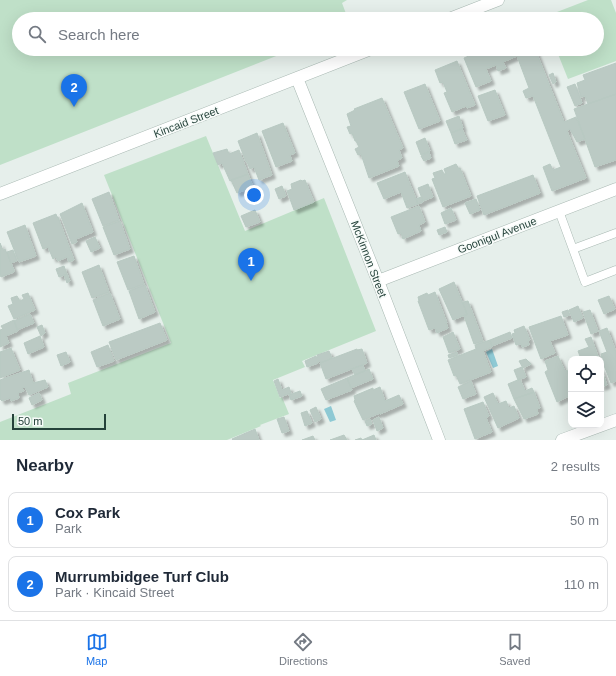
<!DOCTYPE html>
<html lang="en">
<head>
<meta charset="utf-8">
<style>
	:root { --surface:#fff; --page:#f6f6f7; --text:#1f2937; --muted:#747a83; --line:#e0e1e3; --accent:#1a73e8 }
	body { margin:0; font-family:Helvetica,sans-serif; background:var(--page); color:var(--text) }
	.controls { position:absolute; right:12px; bottom:12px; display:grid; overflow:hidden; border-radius:8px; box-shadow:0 4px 16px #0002 }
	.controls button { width:36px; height:36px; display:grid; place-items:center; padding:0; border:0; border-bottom:1px solid var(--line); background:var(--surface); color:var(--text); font:20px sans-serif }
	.scale { position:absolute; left:12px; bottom:10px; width:94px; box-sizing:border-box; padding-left:4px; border:2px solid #24423a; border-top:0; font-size:11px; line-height:14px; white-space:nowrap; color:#24423a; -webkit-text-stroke:3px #f7fbf9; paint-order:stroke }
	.you { position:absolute; left:254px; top:195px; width:14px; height:14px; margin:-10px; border:3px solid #fff; border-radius:50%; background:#1a73e8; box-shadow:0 0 0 6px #1a73e833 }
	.badge { display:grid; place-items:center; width:26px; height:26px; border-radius:50%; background:var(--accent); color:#fff; font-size:13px; font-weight:700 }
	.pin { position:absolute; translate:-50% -33px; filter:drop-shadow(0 1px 2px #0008) }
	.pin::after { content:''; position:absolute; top:21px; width:14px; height:12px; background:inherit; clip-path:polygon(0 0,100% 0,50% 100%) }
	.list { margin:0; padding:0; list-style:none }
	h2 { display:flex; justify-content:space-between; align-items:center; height:52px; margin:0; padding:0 16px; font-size:17px }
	h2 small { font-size:13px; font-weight:400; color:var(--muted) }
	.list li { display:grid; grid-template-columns:26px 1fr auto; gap:12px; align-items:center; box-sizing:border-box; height:56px; margin:0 8px 8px; padding:0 8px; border:1px solid var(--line); border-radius:8px }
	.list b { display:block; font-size:15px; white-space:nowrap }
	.list p { margin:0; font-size:13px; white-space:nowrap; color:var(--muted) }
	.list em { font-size:13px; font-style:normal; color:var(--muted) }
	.icon { flex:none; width:22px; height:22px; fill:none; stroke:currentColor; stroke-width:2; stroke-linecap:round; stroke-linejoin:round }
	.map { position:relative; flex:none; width:616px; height:440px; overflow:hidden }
	.search { position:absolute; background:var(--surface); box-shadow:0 4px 16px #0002; left:12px; right:12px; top:12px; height:44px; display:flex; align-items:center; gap:10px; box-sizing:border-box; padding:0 14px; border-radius:22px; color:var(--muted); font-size:15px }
	.sheet { height:180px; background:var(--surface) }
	nav { display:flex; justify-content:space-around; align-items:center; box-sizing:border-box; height:56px; border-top:1px solid var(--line); background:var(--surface); font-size:11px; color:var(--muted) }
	nav a { display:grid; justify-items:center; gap:2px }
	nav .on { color:var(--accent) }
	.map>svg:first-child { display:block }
	.green { fill:#bfe0c8 }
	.water { fill:#8ec9d4 }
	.building { fill:#bbcac4; stroke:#b8c9c2; filter:url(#shadow) }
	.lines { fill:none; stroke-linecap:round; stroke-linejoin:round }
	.lane-casing { stroke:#a8b8b2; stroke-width:9 }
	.street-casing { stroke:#a8b8b2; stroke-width:13 }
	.lane { stroke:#fff; stroke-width:8 }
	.street { stroke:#fff; stroke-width:12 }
	.labels { text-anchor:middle; stroke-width:3; stroke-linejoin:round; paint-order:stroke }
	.street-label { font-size:11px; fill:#24423a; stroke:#f7fbf9 }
</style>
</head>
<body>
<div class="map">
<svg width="616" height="440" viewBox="0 0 616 440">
	<defs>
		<filter id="shadow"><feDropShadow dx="3.5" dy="3.5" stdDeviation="1" flood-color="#0004"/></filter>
	</defs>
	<rect width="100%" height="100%" fill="#e6efeb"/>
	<path class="green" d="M0,0H347L342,3L348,19H19V49H294L0,165Z
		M588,0H611L616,13V61L568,79L556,49H597V19H544V17Z
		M206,136L245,231L324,198L376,331L302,361L305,367L273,380L280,398L282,397L289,414L260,425L261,426L227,440H0V422L71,394L68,383L171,343L104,175Z"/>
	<path class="water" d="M492,349L498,366L493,368L486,352Z
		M331,406L336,420L330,422L324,409Z"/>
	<path class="building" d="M485,49H535L564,122L576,117L585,139L577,142L570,129L567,131L586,178L552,191L543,167L550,164L553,170L561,167L533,96L526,98L523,91L529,88L517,56L503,62L506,68L498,71L496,65L486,69L491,81L476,87L464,58Z
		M457,61L475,105L467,108L466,106L452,112L444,93L447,92L443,82L440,83L435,70Z
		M616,63V94L588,104L585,96L581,97L577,83L585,80L583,75Z
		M553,73L556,82L553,84L549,75Z
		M425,84L440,121L419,129L404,92Z
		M575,84L582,103L575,106L567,87Z
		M495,90L505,115L488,121L478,96Z
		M616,94V160L595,167L574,109Z
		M382,98L403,148L399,150L402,158L397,161L399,166L369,178L361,154L358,155L355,149L359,147L356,141H355L352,133L350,134L347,127L351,126L347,114L355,110L354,109Z
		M459,116L463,128L451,133L446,121Z
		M283,123L295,153L290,155L292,161L276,167L262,131Z
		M462,129L467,140L455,144L451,133Z
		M257,133L272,175L259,180L254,167L250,169L247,162H246L238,141Z
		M425,138L430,151L421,155L416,142Z
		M227,149L229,154L239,150L248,174L230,181L222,163L218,165L213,153Z
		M429,152L431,158L424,161L421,156Z
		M456,164L459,169L460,168L471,196L443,207L432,179L435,178L433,173L442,170L444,174H446L444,169Z
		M405,172L418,204L407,208L401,192L384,199L377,183Z
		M248,174L253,187L237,193L231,180Z
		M533,175L540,193L484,215L477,196Z
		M301,180L302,181L305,180L314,202L294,210L287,191L292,189L291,184Z
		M428,184L433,197L423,201L418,188Z
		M282,186L286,196L279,199L275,189Z
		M109,192L119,220L103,226L92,199Z
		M421,197L423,202L418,204L416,199Z
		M476,199L480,210L470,214L465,203Z
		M82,203L93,232L76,239L77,242L72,244L60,214Z
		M419,206L425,222L419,225L421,231L403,239L401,233L398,234L391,217Z
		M451,208L456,220L445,224L441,213Z
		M255,210L260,222L246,227L241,216Z
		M56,214L57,217H58L71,252L74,260L69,262L67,257L58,261L56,257L53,259L48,247L43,249L33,223Z
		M120,221L130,249L114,255L103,227Z
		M25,225L36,256L19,262L7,232Z
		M445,227L447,232L439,235L437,230Z
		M95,237L100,248L91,252L86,241Z
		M0,243L3,250L5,249L14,270V272L1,277L0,275Z
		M13,250L17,261L11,263L7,252Z
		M134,256L144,284L128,290L117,262Z
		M99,265L109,292L92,298L82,272Z
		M64,266L67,274L59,277L56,269Z
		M67,274L70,281L67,283L64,275Z
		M454,282L467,314L453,320L439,289Z
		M145,285L155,312L139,319L129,291Z
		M435,292L447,323H446L448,328L437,333L435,328L429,330L418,301H419L418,297L427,293L428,295Z
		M28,293L35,310L14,319L8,306L13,304L11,298L17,296L20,301L24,299L22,295Z
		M110,293L120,319L103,326L93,300Z
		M609,296L615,309L604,314L598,300Z
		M468,301L483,341L474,344L464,316L467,315L463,302Z
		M578,306L583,318L574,322L569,310Z
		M568,310L570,315L564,317L562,312Z
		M590,310L598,331L591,334L583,312Z
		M30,314L34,323L17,330L14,321Z
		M561,316L568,335L550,341L555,353L541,359L529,327Z
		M14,320L18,331L6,336L9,343L0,347V330L3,329L1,326Z
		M160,323L167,340L116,360L109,342Z
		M42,325L45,333L41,336L37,327Z
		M524,326L530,340L528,341L529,345L522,347L521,344L516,345L512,334L515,333L514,330Z
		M607,328L616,352V381L611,383L601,358H602L601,354L607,352L599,331Z
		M453,332L460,349L449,353L443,337Z
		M510,332L512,338L492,346L490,340Z
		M40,336L44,347L28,354L24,343Z
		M591,337L599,359H581L578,351L589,347L585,339Z
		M490,340L492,347L483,351L491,372L460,384L456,375L454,376L448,360L476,349L475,345Z
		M108,345L114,361L97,367L91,352Z
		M11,348L20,370L0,378V352Z
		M357,349V350L362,349L367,363L326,379L320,363Z
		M329,351L332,358L321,363L320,361H318V363L307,367L305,361L316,356V357H318L317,355Z
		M66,352L70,362L61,366L57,355Z
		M457,352L458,355L449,358L448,355Z
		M558,356L565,371L567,370L571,380V395L557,402L545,372L548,370L545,361Z
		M526,359L531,364L523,368L519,361Z
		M363,365L365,371L355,375L352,369Z
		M522,367L526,377L518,380L514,370Z
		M601,368L607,385L601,387Z
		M369,369L373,379L351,388L347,378Z
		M29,370L33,383L45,380L48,387L29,395L25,387L22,388L24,391L18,393L19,398L11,401L10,398L2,401L0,399V380Z
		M347,378L352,390L326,400L321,389Z
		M278,379L282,390L289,387L291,393L280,397L274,381Z
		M520,379L525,391L532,388L534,392L514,399L508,384Z
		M471,381L476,394L463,399L458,387Z
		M380,387L385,401L399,395L403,404L380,414V413L363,420L354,401L355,400L354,396L373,388V390Z
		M300,391L302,396L291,400L289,395Z
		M534,392L540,408L537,409L538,414L524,419L514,399Z
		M39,393L42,400L32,405L29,398Z
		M493,393L498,404L506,401L509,408L514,406L519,418L498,428L484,397Z
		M483,402L489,416L486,418L492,432L475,439L464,409Z
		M316,407L321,419L315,422L310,410Z
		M307,411L312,423L305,426L301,413Z
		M284,417L289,431L282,433L277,419Z
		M379,417L383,428L377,431L373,420Z
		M370,419L372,424L367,426L365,421Z
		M255,429L259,440H233L232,439Z
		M344,435L347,440H330Z
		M374,435L376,440H355L361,438L362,440Z
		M313,436L315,440H302Z"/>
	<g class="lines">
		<g class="lane-casing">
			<path id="lane" d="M559,211L585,282L616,270
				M573,249L616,233"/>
		</g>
		<g class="street-casing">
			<path id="street" d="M449,19L498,0
				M297,78L378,281L439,440
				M0,194L371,49
				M378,281L616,189
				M562,440L616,420"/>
		</g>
		<use href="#lane" class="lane"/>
		<use href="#street" class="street"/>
	</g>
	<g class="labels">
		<g class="street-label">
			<text transform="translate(186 122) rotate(-21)" y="4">Kincaid Street</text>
			<text transform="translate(497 235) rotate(-21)" y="4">Goonigul Avenue</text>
			<text transform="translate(369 259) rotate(69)" y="4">McKinnon Street</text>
		</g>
	</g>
</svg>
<div class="controls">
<button><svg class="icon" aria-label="locate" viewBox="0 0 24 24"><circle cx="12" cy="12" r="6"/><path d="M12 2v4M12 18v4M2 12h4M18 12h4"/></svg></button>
<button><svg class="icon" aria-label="layers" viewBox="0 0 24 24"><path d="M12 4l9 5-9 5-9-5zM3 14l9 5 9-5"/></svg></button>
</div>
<div class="scale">50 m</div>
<div class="you"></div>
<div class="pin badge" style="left:251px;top:281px">1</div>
<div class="pin badge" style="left:74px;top:107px">2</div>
<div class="search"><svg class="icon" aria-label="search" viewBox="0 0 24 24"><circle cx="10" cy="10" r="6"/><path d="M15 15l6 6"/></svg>Search here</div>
</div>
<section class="sheet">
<h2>Nearby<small>2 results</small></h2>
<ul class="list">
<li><span class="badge">1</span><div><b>Cox Park</b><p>Park</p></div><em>50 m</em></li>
<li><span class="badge">2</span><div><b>Murrumbidgee Turf Club</b><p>Park · Kincaid Street</p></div><em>110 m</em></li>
</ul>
</section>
<nav>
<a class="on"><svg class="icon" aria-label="map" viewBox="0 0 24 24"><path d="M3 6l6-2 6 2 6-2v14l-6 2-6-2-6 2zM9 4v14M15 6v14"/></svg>Map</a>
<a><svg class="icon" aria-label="directions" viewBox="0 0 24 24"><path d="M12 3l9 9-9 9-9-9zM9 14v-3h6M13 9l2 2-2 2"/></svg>Directions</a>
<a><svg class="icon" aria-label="saved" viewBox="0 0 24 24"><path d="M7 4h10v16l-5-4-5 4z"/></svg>Saved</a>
</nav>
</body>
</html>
